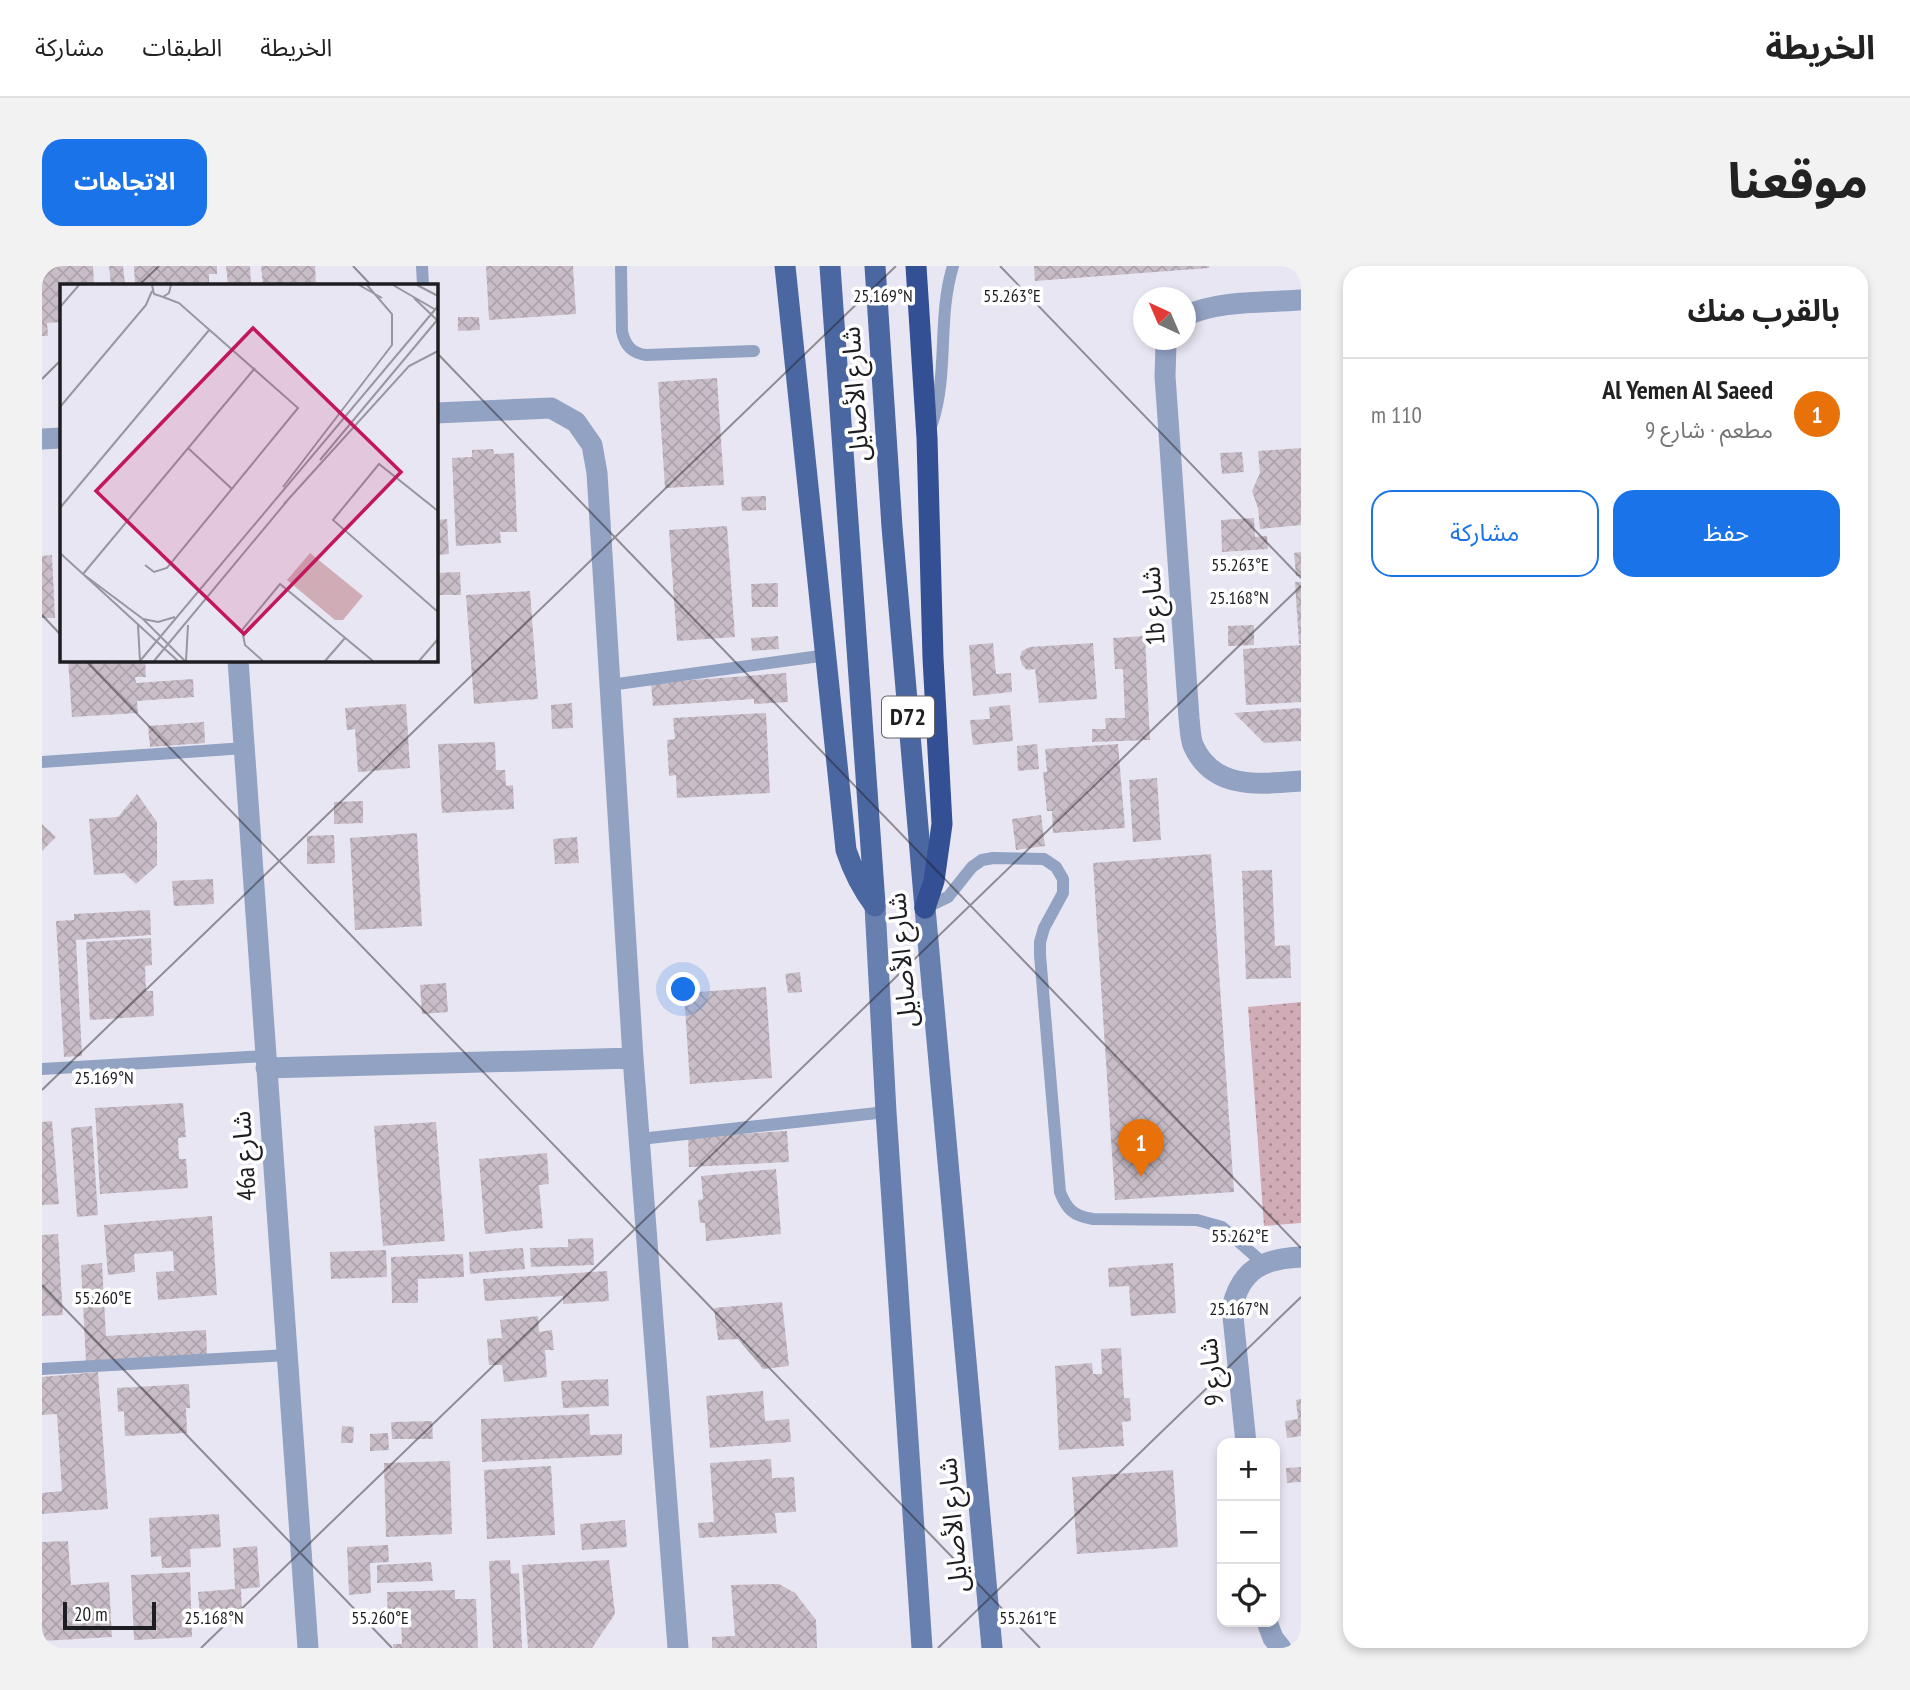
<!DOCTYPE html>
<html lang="ar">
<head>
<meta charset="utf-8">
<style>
	:root { --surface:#fff; --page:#f2f2f2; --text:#222; --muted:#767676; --line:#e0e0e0; --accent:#1a73e8 }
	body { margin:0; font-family:"PT Sans Narrow","Noto Sans Arabic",sans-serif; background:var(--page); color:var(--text); direction:rtl }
	.controls { position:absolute; right:21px; bottom:21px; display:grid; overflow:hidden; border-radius:14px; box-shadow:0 4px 10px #0003 }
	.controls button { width:63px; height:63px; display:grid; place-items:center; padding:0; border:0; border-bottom:2px solid var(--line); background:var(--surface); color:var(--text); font:35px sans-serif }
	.compass { position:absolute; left:1091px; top:21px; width:63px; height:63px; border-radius:50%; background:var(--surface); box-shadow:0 4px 10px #0003; rotate:316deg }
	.scale { position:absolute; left:21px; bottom:18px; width:93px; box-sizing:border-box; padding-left:7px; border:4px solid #1e1d21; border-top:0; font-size:19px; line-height:24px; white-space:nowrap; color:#1e1d21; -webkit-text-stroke:5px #fff; paint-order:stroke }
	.you { position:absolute; left:642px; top:724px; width:24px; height:24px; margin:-18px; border:5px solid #fff; border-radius:50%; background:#1a73e8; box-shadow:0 0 0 10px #1a73e833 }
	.badge { display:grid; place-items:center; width:46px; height:46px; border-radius:50%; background:var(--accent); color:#fff; font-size:23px; font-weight:700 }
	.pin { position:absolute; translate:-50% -58px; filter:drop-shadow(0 2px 4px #0008) }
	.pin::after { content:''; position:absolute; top:37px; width:24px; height:21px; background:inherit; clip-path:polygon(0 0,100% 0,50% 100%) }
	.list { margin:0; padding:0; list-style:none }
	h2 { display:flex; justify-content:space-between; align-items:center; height:91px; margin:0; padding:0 28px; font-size:30px }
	h2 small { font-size:23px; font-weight:400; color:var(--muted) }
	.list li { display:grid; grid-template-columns:46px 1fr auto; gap:21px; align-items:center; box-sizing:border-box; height:112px; padding:0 28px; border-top:2px solid var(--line) }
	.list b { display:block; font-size:26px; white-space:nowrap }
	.list p { margin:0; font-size:23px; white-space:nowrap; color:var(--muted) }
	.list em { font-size:23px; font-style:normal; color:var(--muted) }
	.actions { display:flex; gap:14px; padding:21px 28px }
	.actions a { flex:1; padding:16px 0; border:2px solid var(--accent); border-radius:21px; text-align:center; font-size:24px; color:var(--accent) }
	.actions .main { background:var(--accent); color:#fff }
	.icon { flex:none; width:38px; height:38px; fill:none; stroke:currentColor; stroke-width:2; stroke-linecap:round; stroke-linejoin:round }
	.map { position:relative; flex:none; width:1259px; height:1382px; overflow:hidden; direction:ltr; border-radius:21px }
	header { display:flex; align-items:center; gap:42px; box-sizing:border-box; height:98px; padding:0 35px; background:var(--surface); border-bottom:2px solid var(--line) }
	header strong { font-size:33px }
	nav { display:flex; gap:38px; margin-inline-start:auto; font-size:24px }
	.intro { display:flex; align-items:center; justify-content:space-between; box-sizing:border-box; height:168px; padding:0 42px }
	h1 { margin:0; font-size:49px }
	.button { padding:18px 32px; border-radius:21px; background:var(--accent); color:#fff; font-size:24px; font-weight:700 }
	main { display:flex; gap:42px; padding:0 42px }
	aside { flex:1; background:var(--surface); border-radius:21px; box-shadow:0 4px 10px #0003 }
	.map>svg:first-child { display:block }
	.park { fill:url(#park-dots) }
	.building { fill:url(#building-cross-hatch) }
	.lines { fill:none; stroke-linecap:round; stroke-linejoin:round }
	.service { stroke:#92a2c3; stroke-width:12 }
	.minor { stroke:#92a2c3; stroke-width:21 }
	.secondary { stroke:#6880b0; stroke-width:21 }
	.primary { stroke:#4b67a1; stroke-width:21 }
	.motorway { stroke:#325093; stroke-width:21 }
	.ticks { fill:none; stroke:#1e1d21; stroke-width:2; stroke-opacity:0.45 }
	.labels { text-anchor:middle; stroke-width:7; stroke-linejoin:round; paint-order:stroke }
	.shield { fill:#fff; stroke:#626164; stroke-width:2 }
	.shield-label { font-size:24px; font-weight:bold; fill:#1e1d21 }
	.street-label { font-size:26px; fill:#1e1d21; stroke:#fff }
	.inset-road { fill:none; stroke:#98969f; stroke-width:2 }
	.view { fill:#c2185b; fill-opacity:0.15; stroke:#c2185b; stroke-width:3.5 }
	.inset-edge { fill:none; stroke:#1e1d21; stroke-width:3.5 }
	.ticks-label { font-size:18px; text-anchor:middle; fill:#1e1d21; stroke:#fff; stroke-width:7; stroke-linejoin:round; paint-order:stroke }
</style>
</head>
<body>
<header>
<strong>الخريطة</strong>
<nav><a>الخريطة</a><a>الطبقات</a><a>مشاركة</a></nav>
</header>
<div class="intro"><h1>موقعنا</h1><a class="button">الاتجاهات</a></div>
<main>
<aside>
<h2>بالقرب منك<small></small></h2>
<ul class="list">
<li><span class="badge" style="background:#e8710a">1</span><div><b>Al Yemen Al Saeed</b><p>مطعم · شارع 9</p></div><em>110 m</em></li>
</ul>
<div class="actions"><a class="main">حفظ</a><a>مشاركة</a></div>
</aside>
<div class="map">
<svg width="1259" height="1382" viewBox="0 0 1259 1382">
	<defs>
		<pattern id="park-dots" width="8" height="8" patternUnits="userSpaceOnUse" patternTransform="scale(1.75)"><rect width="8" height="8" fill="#d0acb6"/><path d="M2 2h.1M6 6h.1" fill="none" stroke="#a88b94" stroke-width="1.8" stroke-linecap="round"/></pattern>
		<pattern id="building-cross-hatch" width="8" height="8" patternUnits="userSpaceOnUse" patternTransform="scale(1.75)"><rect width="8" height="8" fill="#c9bec8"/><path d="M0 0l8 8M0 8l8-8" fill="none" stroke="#aca3ac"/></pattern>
	</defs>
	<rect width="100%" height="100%" fill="#e9e6f3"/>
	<path class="park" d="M1259,736V957L1222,960L1206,741Z"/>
	<path class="building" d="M0,0H51L52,19H19V56L5,57L6,70H0Z
		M67,0H81L83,19H69Z
		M92,0H175V8H167V19H93Z
		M184,0H208L209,19H186Z
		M219,0H273L274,19H221Z
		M444,0H531L534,48L447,54Z
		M992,0H1167V2L993,15Z
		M416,51H437L438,64L416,65Z
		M675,112L682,219L623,222L616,116Z
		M1259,182V259L1218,263L1216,242L1210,225L1218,207L1216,185Z
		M451,183L452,188L472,187L475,266H458L459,277L414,280L410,192L430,191V184Z
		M1200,186L1202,206L1180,208L1178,187Z
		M724,230V244L700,245L699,231Z
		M1212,252L1213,271L1225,270L1226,283L1180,286L1179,254Z
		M405,253L407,288L394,289V254Z
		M685,260L693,371L635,375L627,264Z
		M1259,286V310H1254L1252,287Z
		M10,289L13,352H0V290Z
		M418,306L419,329H394V307Z
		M1253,316H1259V378H1257Z
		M736,317V341H710L709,318Z
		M488,325L496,433L432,438L424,329Z
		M1212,359V379L1186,380V360Z
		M736,370L737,383L710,385L709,372Z
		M1103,370L1108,474L1050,476V463H1064L1063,452H1083L1081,403H1073L1071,372Z
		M951,377L954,408L969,407L970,426L931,430L927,379Z
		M1051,377L1055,433L997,437L993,403L985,404L980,399L978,391L980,385L988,381Z
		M1259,379V436L1204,439L1201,383Z
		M26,394H103L104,411H93L94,417L151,413L152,431L95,435L96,447L30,451Z
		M744,407L746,436L712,438V433L611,440L609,417Z
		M530,437L531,462L510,463L509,439Z
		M364,438L368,502L316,506L313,463L305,464L303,442Z
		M968,439L971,475L931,479L928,454L948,453L947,441Z
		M1259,442V475L1222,477L1192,447Z
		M724,447L728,527L635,532L634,509L627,510L625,474L633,473L631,452Z
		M162,456L163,477L108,481L106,460Z
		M453,476L454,504H463L464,520L471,519L472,543L400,547L396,478Z
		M995,478L997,503L976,505L975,480Z
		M1076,478L1083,562L1011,567L1010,545H1005L1001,506H1005L1003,483Z
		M1115,512L1119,574L1091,576L1087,514Z
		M95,528L115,556V599L94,618L82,607L52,609L47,553L76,551Z
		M321,535V557L292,558V536Z
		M999,549L1003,580L974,584L970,553Z
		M0,558L14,571L0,585Z
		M375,567L380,660L313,664L308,572Z
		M292,569L293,597L265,598V570Z
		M535,571L537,597L513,598L511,573Z
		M1169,588L1192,926L1073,934L1051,597Z
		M1230,604L1233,680L1248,679L1249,712L1204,713L1200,605Z
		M171,613L172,638L132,640L130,615Z
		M108,644L109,669L34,674L40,790L22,791L14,655L32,654V648Z
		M109,672L110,699L103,700L104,725H111L112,750L48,754L44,676Z
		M758,706L760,726L746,727L743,708Z
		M404,717L406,746L380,748L378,719Z
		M724,721L730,812L648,818L642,727Z
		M141,837L144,871L136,872L137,893H144L146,922L58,928L53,842Z
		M10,855L17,938L0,939V856Z
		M394,856L403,975L341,980L332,860Z
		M50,860L56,949L35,951L29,862Z
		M745,865L747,896L647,901L646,871Z
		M505,887L507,918L497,919L501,962L443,968L437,893Z
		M734,903L739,968L664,975L663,957H658L656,934L661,933L659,910Z
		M170,950L175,1029L116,1034L114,1006L132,1005L131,985L92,988L93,1006L66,1009L62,959Z
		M16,968L21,1049L0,1050V969Z
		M551,972L552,999L489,1001L488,982L526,981V973Z
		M481,982L483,1003L428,1008L427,986Z
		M344,984L345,1011L289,1013L288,986Z
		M421,988L422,1011L376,1013V1037H350L349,991Z
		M60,997L64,1070L164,1064L165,1089L44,1096L39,999Z
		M1131,997L1134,1047L1089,1050L1087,1020L1067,1021L1066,1002Z
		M565,1005L567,1035L521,1038V1030L443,1035L441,1013Z
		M740,1036L747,1100L721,1103L696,1073L676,1074L672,1042Z
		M496,1050L497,1066L510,1064L512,1084H503L505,1111L462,1116L460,1099H447L445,1073L460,1072L458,1054Z
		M1079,1082L1082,1132H1088L1089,1155L1080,1156L1082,1180L1017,1184L1013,1100L1050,1097L1051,1108H1060L1059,1083Z
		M56,1106L66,1243L0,1248V1227L20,1225L15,1148L0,1149V1111Z
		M566,1113L567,1140L521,1142L519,1115Z
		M147,1118L148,1142H144L145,1167L83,1170L82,1145L76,1146L75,1122Z
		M721,1125L723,1155L747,1153L749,1176L668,1182L664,1130Z
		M1259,1133V1170L1245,1172L1243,1155L1256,1153L1254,1134Z
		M547,1148L548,1169L580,1168V1189L440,1196L439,1153Z
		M390,1155L391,1173H350L349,1156Z
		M300,1160L312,1161L311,1177H299Z
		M346,1167L347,1184L328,1185V1168Z
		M729,1193L730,1212L752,1211L754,1246L733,1247L735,1267L657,1272L656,1257L672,1256L668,1197Z
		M408,1195L410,1268L344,1271L342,1197Z
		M509,1200L513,1269L445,1273L442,1204Z
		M1259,1201V1216L1245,1217L1244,1202Z
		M1131,1204L1136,1281L1035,1288L1030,1211Z
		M177,1248L179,1281L148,1283L149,1301L120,1302L119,1290L109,1291L107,1252Z
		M583,1254L585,1281L540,1284L538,1258Z
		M26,1275L29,1319L67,1316L70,1371L0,1375V1276Z
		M346,1279L347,1296L328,1297L329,1327L307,1329L305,1281Z
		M215,1280L218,1321L199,1323L200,1347L158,1350L156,1326L193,1323L191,1282Z
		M468,1294L469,1308L477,1307L480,1382H451L447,1295Z
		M567,1294L573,1348L550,1382H486L480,1299Z
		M389,1296L391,1315L335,1317V1299Z
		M148,1306L150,1371L92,1374L89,1309Z
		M737,1318L753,1327L774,1354L775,1382H670V1371L693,1370L689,1319Z
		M413,1324V1333H434L436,1382H351V1378H360L359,1353H346L345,1326Z"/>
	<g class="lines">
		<path class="service" d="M380,0L381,19
			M579,0L580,65C583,80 590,87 604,89L712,85
			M890,158C907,107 895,52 911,0
			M568,419L785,389
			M0,496L203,482
			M883,642L906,631L930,601L940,594L951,592L1002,593L1014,601L1021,613V627L1002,662L998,676V689L1018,926C1025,944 1032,950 1051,953L1155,954L1180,961L1221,997
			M0,803L223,790
			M598,873L844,846
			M0,1103L245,1089"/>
		<path class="minor" d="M1143,50C1177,34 1222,37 1259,34
			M1126,74L1124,78L1123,110L1147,452C1148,460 1148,471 1151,479C1171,525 1219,518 1259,515
			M394,147L509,142L534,156L550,179L555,207L591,792L636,1382
			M0,173L19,172
			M196,394L266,1382
			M224,802L591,792
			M1204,1177L1190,1041C1200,1002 1221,993 1259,991
			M1225,1356L1231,1372L1239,1382"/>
		<path class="secondary" d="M833,640L844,846L880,1382
			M883,642L950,1382"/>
		<path class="primary" d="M743,0L804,584C811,605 819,622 833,640
			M788,0L833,638
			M833,0L850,261L883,642"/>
		<path class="motorway" d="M874,0L885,172L891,392L900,558L892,615L883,642"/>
	</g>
	<path class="ticks" d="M311,0L329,19M958,0L1259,312M97,19L117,0M394,86L1259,982M0,113L19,94M0,349L19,369M43,394L998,1382M0,824L854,0M0,1019L350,1382M159,1382L1259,320M896,1382L1259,1031"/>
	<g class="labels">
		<rect class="shield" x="840" y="430.5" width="52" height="41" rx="5"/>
		<g class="shield-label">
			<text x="866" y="459">D72</text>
		</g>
		<g class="street-label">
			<text transform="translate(813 128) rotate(-94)" y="9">شارع الأصايل</text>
			<text transform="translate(1111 340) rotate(-94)" y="9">1b شارع</text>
			<text transform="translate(860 694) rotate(-95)" y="9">شارع الأصايل</text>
			<text transform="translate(202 890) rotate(-94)" y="9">46a شارع</text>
			<text transform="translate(1169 1106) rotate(-96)" y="9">شارع 9</text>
			<text transform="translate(911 1259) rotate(-95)" y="9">شارع الأصايل</text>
		</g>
	</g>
	<g transform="translate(18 18)">
		<rect width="378" height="378" fill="#e9e6f3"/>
		<path d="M250,269L303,312L283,336H275L227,296Z" fill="#d0acb6"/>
		<path class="inset-road" d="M92,1L94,10L103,13L109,9L111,1M299,1L322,14M333,1L376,26M357,1L378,12M354,14L378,37M0,23L19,1M0,123L86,21L92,7M128,164L172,205M260,176L378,35M223,203L332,61V30L307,1M224,220L349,82L378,67M0,224L150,45M378,227L319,180L273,236L378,328M0,269L118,377M85,281L94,288L107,284L238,124L119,19L103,13M23,290L195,84M23,290L83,335L125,377M83,335L98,338L115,333M78,341L80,377M80,377L378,22M94,377L227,217M126,377L128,341M203,377L185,361L182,346L220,300L313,377M265,377L285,354M359,377L378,355"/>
		<path class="view" d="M193,44L341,188L184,350L36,207Z"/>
		<rect width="378" height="378" class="inset-edge"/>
	</g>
	<g class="ticks-label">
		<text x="841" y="36">25.169°N</text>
		<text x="970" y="36">55.263°E</text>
		<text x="1198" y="305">55.263°E</text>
		<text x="1197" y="338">25.168°N</text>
		<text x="62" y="818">25.169°N</text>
		<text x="1198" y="976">55.262°E</text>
		<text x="61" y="1038">55.260°E</text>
		<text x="1197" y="1049">25.167°N</text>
		<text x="338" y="1358">55.260°E</text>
		<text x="986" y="1358">55.261°E</text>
		<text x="172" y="1358">25.168°N</text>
	</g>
</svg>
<div class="controls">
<button>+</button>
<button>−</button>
<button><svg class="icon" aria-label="locate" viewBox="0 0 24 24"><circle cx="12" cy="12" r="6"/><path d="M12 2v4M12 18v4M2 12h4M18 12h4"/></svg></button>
</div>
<svg class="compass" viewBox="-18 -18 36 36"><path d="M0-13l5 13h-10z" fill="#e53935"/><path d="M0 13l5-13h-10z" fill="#767676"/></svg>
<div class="scale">20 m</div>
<div class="you"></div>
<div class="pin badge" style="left:1099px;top:911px;background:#e8710a">1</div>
</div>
</main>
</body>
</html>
